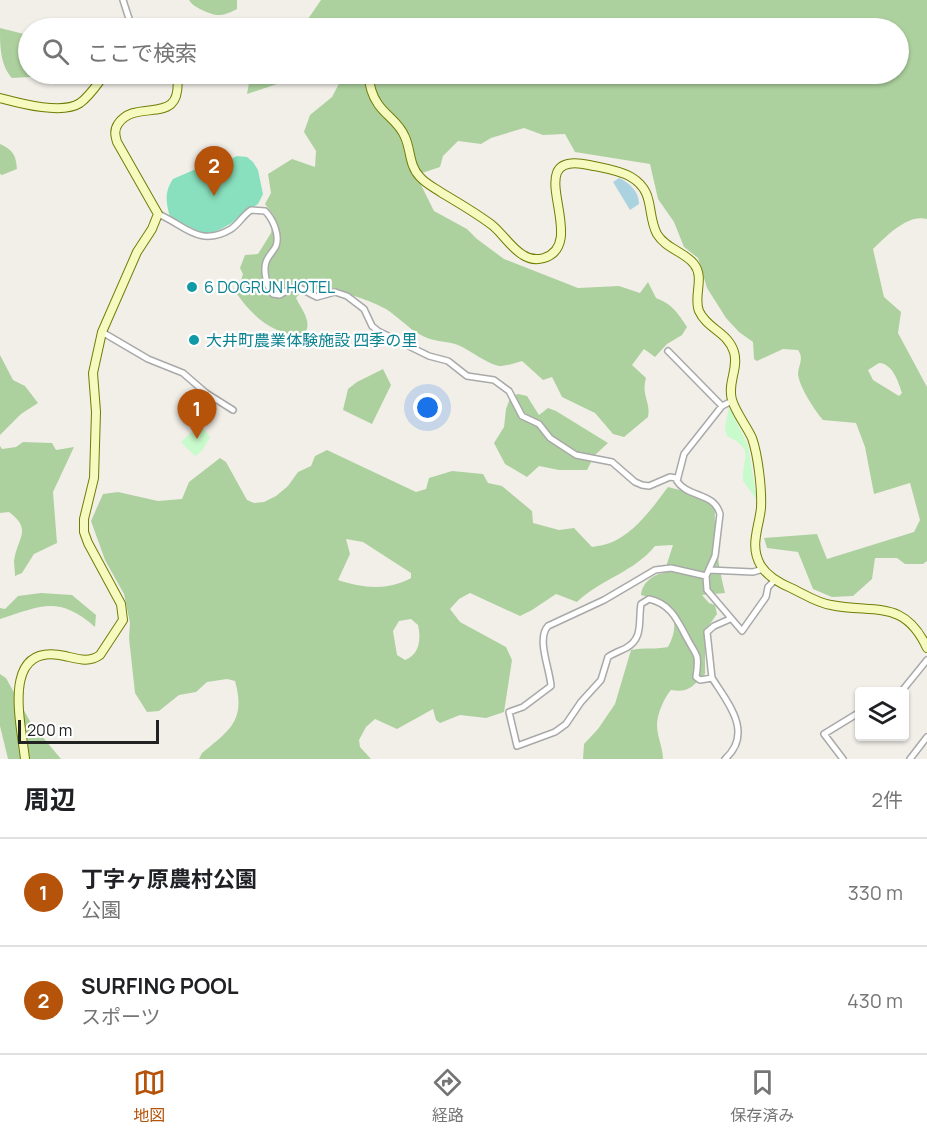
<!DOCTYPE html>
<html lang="ja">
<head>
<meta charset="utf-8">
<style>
	:root { --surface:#fff; --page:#f2f2f2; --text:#202124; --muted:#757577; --line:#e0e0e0; --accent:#b45309 }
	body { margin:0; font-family:Manrope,"Noto Sans JP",sans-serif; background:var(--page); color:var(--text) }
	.controls { position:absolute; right:18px; bottom:18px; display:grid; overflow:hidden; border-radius:6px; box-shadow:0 2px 4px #0004 }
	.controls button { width:54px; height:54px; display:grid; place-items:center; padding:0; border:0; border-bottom:2px solid var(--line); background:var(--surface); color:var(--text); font:30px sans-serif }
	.scale { position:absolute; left:18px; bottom:15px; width:141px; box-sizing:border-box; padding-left:6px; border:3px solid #222; border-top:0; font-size:16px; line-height:21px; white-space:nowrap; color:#222; -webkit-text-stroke:4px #fff; paint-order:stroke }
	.you { position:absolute; left:428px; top:408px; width:21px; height:21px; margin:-15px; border:4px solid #fff; border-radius:50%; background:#1a73e8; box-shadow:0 0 0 9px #1a73e833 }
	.badge { display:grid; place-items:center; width:39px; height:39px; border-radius:50%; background:var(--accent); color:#fff; font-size:20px; font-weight:700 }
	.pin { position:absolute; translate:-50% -50px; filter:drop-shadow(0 2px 3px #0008) }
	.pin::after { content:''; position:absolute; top:32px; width:21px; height:18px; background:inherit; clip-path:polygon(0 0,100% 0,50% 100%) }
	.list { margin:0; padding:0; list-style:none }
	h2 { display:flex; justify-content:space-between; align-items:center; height:78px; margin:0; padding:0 24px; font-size:26px }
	h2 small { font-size:20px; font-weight:400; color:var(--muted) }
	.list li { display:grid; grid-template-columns:39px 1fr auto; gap:18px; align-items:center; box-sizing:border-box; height:108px; padding:0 24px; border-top:2px solid var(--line) }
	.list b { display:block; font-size:22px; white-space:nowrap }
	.list p { margin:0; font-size:20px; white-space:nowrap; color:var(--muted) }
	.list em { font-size:20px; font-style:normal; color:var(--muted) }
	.icon { flex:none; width:33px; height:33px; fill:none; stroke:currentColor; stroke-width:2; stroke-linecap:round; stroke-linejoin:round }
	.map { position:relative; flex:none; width:927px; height:759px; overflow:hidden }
	.search { position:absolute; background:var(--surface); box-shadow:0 2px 4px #0004; left:18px; right:18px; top:18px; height:66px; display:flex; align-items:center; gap:15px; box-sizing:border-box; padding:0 21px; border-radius:33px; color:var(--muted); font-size:22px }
	.sheet { height:294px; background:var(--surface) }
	nav { display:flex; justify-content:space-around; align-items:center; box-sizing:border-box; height:84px; border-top:2px solid var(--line); background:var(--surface); font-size:16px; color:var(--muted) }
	nav a { display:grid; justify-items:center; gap:3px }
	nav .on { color:var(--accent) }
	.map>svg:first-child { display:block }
	.forest { fill:#add19e; fill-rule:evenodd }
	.park { fill:#c8facc }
	.pitch { fill:#88e0be }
	.water { fill:#aad3df }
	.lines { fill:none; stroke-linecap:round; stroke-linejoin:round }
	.street-casing { stroke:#a9a9a9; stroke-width:8 }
	.secondary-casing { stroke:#707d05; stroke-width:10 }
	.street { stroke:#fff; stroke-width:5 }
	.secondary { stroke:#f7fabf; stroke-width:8 }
	.culture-dot { fill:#0f9aa8; stroke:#fff; stroke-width:2 }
	.labels { text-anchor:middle; stroke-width:4.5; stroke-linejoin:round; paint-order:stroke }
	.culture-label { font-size:16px; fill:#0d838f; stroke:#fff; text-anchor:start }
</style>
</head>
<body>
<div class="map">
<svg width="927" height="759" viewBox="0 0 927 759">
	<rect width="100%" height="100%" fill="#f2efe9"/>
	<path class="forest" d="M189,0H237V9C221,17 217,17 200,9C195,6 192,5 189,0Z
		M321,0H927V219C907,214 887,236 873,249L884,297L901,312L898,333L927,387V561L923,564H905L897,558H875L872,579L853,596L832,597L813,589L798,552L767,548L764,538L817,534L827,559L914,532L920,520L910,483L874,494L865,447L856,423L823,420C815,411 798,385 798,373C799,364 804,359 798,350L783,349L757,361L754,359L753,342L739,332L726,318L707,288L698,258L684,247L674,222L658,199L650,164L575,152L565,134L543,135L524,128L491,138L481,144L458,141L443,156L440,167L416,175L434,211L467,229L477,239L504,259L578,288L619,286L640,293L648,282L656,298C672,304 678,313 687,327L682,335L667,344L655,357L644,349L632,365L646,378C641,396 651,401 648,417L624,437L613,434L595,413L562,397L552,377L543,380L522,361C516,363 506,366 499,366C485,363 472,351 458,345C445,340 433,343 419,334C407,327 397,316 386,309C368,299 309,277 296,298C302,310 315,325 302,336C273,334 253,317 237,294L243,274L240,268L245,255L258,254L271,233L274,216L265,204L271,193L268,174L292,159L315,167L316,151L304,132L310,115L332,97L344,74H898V28H296L308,19ZM879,363C893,364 898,381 902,393L899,396L873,380L868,370Z
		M0,28L28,35V74H70L60,81L48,76L12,78C0,65 0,45 0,28Z
		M258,74H316L295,84L283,82L247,94L249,83Z
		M0,144C13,150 16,155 17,169L2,175L0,174Z
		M0,355L13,380L25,386L38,403L21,414L0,435Z
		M383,369L391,385L372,424L343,410L348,389L357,382Z
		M518,394L527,396L539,415L548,408L556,411L608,443L595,455L587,470H559L539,466L527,477L505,464L494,443L504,427L506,409L511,396Z
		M23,442L52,443L56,450L74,447L53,492L57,543L34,554L22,573L15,576C15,571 14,565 14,561C17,538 33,530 9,512L0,513V446L2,449L16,447Z
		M327,450L416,492L426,489L429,478L452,471L483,474L488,483L502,486L532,511L533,523L559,530L574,528L592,547C597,546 605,545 610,543C635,533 653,507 668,487L715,499C714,532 717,561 725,593L702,595L709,603L715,605L717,614L705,631V674C692,686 690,693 671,690C664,698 657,714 657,725C657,736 663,748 663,759H583L584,744L598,729L615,704L631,650C644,647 654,650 668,647C676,633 678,616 664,604C659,599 648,597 641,595C642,583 653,574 664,573L673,545L655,546C634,572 601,579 577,602L556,594L532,610L520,616L470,593L459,599L450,609L460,622L506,647L512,660L504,712L486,718L460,715L440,723L436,720L433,709L397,729L375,719L366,727L359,740L360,747L371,759H199L202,753C230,730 246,720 235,681L227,679L207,682L196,692L179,695L159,711L147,712L135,693L129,638L130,623L124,594L105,560L91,521L103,494L118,492L158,501L182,499L189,482L220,458L226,462L247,500L254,503L264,502L276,496L288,486L298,472L311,466L315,456ZM346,539L363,542L411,573V578C388,591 362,588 338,580L350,554ZM411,619L418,625C421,639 420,654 405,660L397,655L393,631L399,621Z
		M41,593L72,595L96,615L95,627C58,595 42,606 0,619V608L5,609L18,596Z
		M0,674L6,678L31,723L61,759H8L0,726Z"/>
	<path class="park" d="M729,406L748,446L757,500L743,481C742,455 756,451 727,436L725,428Z
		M200,424L210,437L202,451L195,456L181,442Z"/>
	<path class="pitch" d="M237,156L247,157L253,162L258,170L263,194L258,204L245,212L232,223L215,232L204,234L170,217C166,203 164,192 173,179L212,162H224Z"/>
	<path class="water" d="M619,178C630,183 639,192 639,204L630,210L613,182Z"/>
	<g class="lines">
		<g class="street-casing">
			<path id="street" d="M123,0L132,28
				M158,214C185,225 199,248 231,229C239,224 243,215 251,210L265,211C273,219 280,235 276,246C273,252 268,256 266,262C263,271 267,288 273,294L280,295C299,282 299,289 317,297L335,292L347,296L364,309L372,326L378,331L429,356L448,361L467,376L494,380L509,391L522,416L539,424L550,438L576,455L612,462L635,482L642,485L649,486L670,477L676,478L677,481L684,454L722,406L732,401
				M102,332L148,359L183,373L206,393L233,410
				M668,351L722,406
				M677,481C688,498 714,492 720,514L715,556L706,576L707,590L742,631L766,597L768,587L775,580
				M709,570L753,572L763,569
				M706,576L671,568L655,570L604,600L548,626C536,639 550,669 551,686L523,707L509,712L517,746L555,732L566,724L581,702L601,680L608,657C614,653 620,651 626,648C644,638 638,621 641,604L649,599C672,604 678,622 688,640C691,646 695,651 697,657C698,663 697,671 696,677L700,680L712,678C728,703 754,733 725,759
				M712,678L707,632L714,626L730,619
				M901,692L927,660
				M843,759L824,734L860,712
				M910,759L927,737"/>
		</g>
		<g class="secondary-casing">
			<path id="secondary" d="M368,74C370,85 371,94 378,104C386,116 399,122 405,137C411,150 409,166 420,177C426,184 435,188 442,193C459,203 476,213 492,225C503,234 511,248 523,255C529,259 537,260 544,258C592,243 516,149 589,165C603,168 619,170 631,177C656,192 646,213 657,234C666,249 685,252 694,264C705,278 693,296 699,311C707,329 728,332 734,352C739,368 727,383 732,400C736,413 746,425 752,438C758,455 762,489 761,508C759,528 749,546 761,566C768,577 779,583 791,588C804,594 817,603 831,605C874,614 904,598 927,648
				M0,98C19,103 62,115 80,103C90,96 98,83 105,74
				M25,759C21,722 0,642 65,656C78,659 89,663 100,655L123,620L121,604L88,543L84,532V519L94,478L96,412L93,373L102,332L137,252L152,229L158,214L117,142C115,135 114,130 118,124C137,96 184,130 177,74"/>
		</g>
		<use href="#street" class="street"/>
		<use href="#secondary" class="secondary"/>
	</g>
	<g class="culture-dot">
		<circle cx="192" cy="287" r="6"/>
		<circle cx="194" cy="340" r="6"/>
	</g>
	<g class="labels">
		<g class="culture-label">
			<text x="204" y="293">6 DOGRUN HOTEL</text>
			<text x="206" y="346">大井町農業体験施設 四季の里</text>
		</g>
	</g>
</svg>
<div class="controls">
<button><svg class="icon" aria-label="layers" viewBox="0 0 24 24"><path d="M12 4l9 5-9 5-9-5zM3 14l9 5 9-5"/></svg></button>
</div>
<div class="scale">200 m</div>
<div class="you"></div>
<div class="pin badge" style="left:197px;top:439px">1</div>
<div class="pin badge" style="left:214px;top:196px">2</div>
<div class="search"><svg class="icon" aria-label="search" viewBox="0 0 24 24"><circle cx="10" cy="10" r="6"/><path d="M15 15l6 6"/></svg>ここで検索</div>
</div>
<section class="sheet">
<h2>周辺<small>2件</small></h2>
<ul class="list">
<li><span class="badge">1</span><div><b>丁字ヶ原農村公園</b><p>公園</p></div><em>330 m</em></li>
<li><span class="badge">2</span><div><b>SURFING POOL</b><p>スポーツ</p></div><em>430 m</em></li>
</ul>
</section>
<nav>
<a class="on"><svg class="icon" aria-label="map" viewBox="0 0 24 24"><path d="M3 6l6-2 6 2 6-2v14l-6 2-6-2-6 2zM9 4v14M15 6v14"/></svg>地図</a>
<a><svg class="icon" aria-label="directions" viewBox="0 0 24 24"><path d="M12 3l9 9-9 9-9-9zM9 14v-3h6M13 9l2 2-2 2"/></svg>経路</a>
<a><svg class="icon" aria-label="saved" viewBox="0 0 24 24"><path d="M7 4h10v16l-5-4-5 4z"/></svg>保存済み</a>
</nav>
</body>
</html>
